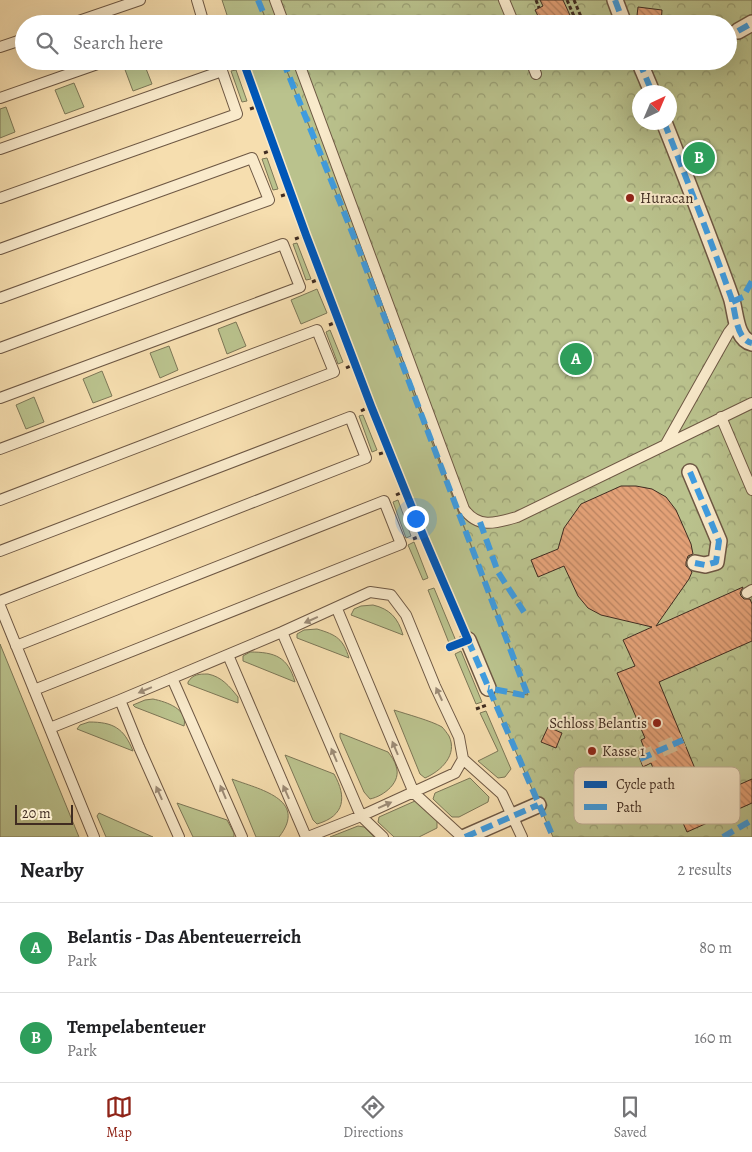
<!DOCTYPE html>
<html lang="en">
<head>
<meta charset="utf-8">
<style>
	:root { --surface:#fff; --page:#f2f2f2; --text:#202124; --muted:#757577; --line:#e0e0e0; --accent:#8f2418 }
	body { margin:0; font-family:Alegreya,serif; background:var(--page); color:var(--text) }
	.compass { position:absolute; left:632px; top:85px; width:45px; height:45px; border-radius:50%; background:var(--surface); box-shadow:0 5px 20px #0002; rotate:44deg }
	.scale { position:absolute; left:15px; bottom:12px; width:58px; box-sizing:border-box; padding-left:5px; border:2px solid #402c21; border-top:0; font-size:14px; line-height:18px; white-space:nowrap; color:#402c21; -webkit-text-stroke:4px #f9eacb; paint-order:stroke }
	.you { position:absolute; left:415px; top:518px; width:18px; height:18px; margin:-12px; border:4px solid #fff; border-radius:50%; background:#1a73e8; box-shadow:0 0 0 8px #1a73e833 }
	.badge { display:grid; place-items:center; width:32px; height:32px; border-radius:50%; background:var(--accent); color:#fff; font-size:16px; font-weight:700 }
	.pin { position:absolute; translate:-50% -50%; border:2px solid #fff; box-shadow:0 1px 5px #0006 }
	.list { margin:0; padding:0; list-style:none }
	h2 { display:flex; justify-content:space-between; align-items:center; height:65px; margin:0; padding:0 20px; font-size:21px }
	h2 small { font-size:16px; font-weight:400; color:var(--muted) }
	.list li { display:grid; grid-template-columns:32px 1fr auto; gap:15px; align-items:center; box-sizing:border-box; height:90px; padding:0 20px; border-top:1px solid var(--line) }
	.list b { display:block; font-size:19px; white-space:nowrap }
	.list p { margin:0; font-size:16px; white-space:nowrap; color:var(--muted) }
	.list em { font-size:16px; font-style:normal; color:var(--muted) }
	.icon { flex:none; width:28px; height:28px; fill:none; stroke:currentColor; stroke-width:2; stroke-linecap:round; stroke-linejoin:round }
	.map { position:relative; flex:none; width:752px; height:837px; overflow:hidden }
	.search { position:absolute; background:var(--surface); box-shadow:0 5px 20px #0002; left:15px; right:15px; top:15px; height:55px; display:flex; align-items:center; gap:12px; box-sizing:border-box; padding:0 18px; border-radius:28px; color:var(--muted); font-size:19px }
	.sheet { height:245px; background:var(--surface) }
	nav { display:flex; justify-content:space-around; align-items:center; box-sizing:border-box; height:70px; border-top:1px solid var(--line); background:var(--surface); font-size:14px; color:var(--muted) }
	nav a { display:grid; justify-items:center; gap:2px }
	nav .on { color:var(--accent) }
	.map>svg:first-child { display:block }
	.grass { fill:#bac28d; stroke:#7d7757 }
	.park { fill:url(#park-crowns); stroke:#7d7757; fill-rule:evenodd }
	.building { fill:url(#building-back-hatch); stroke:#402c21 }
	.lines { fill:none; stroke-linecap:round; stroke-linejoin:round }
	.pedestrian-tunnel { stroke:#d2ba93; stroke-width:15; stroke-dasharray:15 8; stroke-linecap:butt }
	.service-casing { stroke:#6e5844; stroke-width:12 }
	.pedestrian-casing { stroke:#6e5844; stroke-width:18 }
	.path { stroke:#402c21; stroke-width:3; stroke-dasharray:4 2.5; stroke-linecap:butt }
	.service { stroke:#f9eacb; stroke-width:10 }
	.pedestrian { stroke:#f9eacb; stroke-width:15 }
	.quiet { stroke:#3f9ce0; stroke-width:6; stroke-dasharray:12 6; stroke-linecap:butt }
	.cycleway-casing { stroke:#f9eacb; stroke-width:11 }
	.cycleway { stroke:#0057b8; stroke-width:8 }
	.oneway { fill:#9c8b76 }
	.poi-dot { fill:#8f2418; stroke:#f9eacb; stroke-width:2 }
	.labels { text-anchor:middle; stroke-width:4; stroke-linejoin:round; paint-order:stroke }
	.poi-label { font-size:15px; fill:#402c21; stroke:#f9eacb; text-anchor:start }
	.key { fill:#f9eacb; stroke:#c2b198; stroke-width:1 }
	.key-label { font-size:14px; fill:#402c21 }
</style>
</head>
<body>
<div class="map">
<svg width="752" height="837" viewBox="0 0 752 837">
	<defs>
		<pattern id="park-crowns" width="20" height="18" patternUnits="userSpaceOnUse" patternTransform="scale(1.25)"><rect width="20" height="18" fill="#bac28d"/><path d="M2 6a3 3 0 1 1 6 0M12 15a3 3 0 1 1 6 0" fill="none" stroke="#999e73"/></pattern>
		<pattern id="building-back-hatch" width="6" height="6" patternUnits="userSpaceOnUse" patternTransform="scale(1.25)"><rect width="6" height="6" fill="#e3a177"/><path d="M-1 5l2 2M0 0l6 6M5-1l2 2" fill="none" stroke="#b98361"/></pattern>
	</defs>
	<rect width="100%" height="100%" fill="#f6deaf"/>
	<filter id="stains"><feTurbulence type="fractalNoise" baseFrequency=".004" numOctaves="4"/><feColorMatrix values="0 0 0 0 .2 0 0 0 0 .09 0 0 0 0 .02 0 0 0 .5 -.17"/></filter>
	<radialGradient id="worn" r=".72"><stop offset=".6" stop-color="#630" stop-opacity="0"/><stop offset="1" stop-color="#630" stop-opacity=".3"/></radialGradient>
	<path class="grass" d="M222,0H258L268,24H230Z
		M136,61H143L152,84L133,91L124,67Z
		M243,61H283L356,242L528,696L488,688C448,593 407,500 370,405C326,291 284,176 243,61Z
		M236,70L247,101L242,102L231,71Z
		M74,83L84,107L65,114L55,90Z
		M6,107L15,132L0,138V109Z
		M267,158L278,189L273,190L262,159Z
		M297,243L311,279L306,280L293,244Z
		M317,289L327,313L301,324L291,300Z
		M236,322L246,346L227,354L218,329Z
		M330,330L343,362L338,364L326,332Z
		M169,346L178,370L160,378L150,353Z
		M102,371L112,396L93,403L83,379Z
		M34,397L44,422L26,429L16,405Z
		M363,415L377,450L372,452L359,416Z
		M398,500L411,536L406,538L393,502Z
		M414,542L428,578L423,580L408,545Z
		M434,588L456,641L449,643L428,590Z
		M373,605C390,609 398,618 403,635L351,615L354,609L361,606Z
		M317,629C337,635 343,639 349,658L297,638V634L304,630Z
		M0,644L79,837H0Z
		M461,651L482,702L476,704L455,654Z
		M250,652C275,652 288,657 295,682L243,661V656Z
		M208,674C222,677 229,686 238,697V703L188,684V682C193,674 199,674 208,674Z
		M153,699C167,702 188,709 184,726L135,707L133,705L145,700Z
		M394,710C406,714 432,721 442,727C444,729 447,733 449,736C458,755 441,771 425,778L420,774Z
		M486,711L511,769L505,777L498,778L478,761L498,751L480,713Z
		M89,722C113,722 124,728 133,751L77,729L80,725Z
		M340,733L388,752C391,756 395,761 396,766C402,782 384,796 370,799L364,792L340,737Z
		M285,755L334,774C347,797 345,816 317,824L313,820Z
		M470,778L489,797L488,802L459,817H452L433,799L435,793Z
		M232,779C258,789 309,799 279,837H256Z
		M415,801L437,821V828L419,837H394L378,822L379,817Z
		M177,803L227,820L234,833V837H193Z
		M99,813L153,837H106L97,816Z
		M358,826L364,827L374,837H330Z"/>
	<path class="park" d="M258,0H752V837H553L488,688L528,695L356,242L283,61H728V24H268ZM640,92H670V122H640Z"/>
	<path class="building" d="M540,0H563L574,24H542L535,10L543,6Z
		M638,7L662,10L661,24H636Z
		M621,486H636L652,489L666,497L676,510L691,544L693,554L688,556L686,562V566L692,572L689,579L656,626L743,587L740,593L741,596L744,599H750L752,604V641L659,682L696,771L688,775L700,802L752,779V803L687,832L660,771L655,773L651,763L643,767L637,751L644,748L641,740L645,738L617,673L635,666L623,640L652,627L601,615L588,608L578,596L564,566L538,577L531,560L558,549L564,528L581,504Z
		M548,727L562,733L556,748L541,742Z"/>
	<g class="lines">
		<path class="pedestrian-tunnel" d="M640,759L683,740"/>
		<g class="service-casing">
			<path id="service" d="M197,0L204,24
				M275,0L284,24
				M504,0L514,24
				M70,24L140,0
				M0,47L24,39
				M298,61L464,509C478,529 496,523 517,517L752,403
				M531,61L536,74
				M0,98L106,61
				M0,149L222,71L237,114L0,198
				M0,249L252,158L269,200L0,298
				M0,348L283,244L300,287L0,398
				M721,417L752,490
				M666,444L729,332L737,322
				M0,449L317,330L334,372L0,500
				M0,551L350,417L366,458L0,601
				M747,593L752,590
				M0,606L94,837
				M337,609L414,793L462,837
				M282,632L361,816L383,837
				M16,646L384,501L401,544L34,690
				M228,655L306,837
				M172,678L242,837
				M120,700L139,747L179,837
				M50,728L120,700L282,632L370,592L391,595L406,615L435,686L459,737L463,759L455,773L361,816L308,837
				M463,759L502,794L522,837"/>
		</g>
		<g class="pedestrian-casing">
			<path id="pedestrian" d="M615,0L624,24
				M738,31L752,23
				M639,61L652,92
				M664,122C687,180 710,238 731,297C736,311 735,339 752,343
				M690,472L719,541L716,562L705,565L695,563
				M468,640L488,688
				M465,837L538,805"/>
		</g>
		<path class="path" d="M536,0L539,8
			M567,0L576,21L573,23
			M574,0L584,24
			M218,24L229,20
			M235,67L243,63
			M250,109L259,106
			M264,153L275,149
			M281,196L290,193
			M295,239L306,235
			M312,282L322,278
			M329,325L339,321
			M346,368L355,364
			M361,411L371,406
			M379,454L389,451
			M396,495L405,491
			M413,539L423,535
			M476,709L487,705"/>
		<use href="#service" class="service"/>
		<use href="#pedestrian" class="pedestrian"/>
		<path class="quiet" d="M258,0L268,24
			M615,0L624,24
			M738,31L752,23
			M283,61L356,242L528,696L488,688
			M639,61L652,92
			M664,122C687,180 710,238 731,297C736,311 735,339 752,343
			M732,302L743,297L752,281
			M690,472L719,541L716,562L705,565L695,563
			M480,522L498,572L524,612
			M468,640L553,837
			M640,759L683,740
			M465,837L538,805
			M723,837L752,820"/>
		<g class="cycleway-casing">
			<path id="cycleway" d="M243,61L306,235L371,406L423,535L468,640L450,647"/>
		</g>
		<use href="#cycleway" class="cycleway"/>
	</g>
	<defs><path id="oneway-solid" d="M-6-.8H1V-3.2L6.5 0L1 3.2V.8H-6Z" transform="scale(1.25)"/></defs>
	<g class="oneway">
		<use href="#oneway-solid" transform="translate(311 620) rotate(156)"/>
		<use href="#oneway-solid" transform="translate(145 690) rotate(157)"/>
		<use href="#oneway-solid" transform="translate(439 694) rotate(-115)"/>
		<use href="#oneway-solid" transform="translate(395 748) rotate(-113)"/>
		<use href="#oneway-solid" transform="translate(334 755) rotate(-113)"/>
		<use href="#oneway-solid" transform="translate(223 792) rotate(-113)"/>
		<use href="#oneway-solid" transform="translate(286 792) rotate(-114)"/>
		<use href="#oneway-solid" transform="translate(159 793) rotate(-114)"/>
		<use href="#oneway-solid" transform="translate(385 805) rotate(-24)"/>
	</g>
	<g class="poi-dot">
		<circle cx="630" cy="198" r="5"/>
		<circle cx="657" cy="723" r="5"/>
		<circle cx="592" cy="751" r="5"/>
	</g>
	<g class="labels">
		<g class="poi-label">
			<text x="640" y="203">Huracan</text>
			<text x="647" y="728" text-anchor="end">Schloss Belantis</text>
			<text x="602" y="756">Kasse 1</text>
		</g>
	</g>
	<rect x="574" y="767" width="166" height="57" rx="8" class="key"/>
	<rect x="584" y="781" width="23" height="7" fill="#0057b8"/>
	<rect x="584" y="804" width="23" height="6" fill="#3f9ce0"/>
	<g class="key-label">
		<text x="616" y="789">Cycle path</text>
		<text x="616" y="812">Path</text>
	</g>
	<rect width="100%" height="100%" filter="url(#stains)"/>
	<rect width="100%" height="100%" fill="url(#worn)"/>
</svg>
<svg class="compass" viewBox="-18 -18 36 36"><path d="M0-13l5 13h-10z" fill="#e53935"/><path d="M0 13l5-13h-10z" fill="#757577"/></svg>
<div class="scale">20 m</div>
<div class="you"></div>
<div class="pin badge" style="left:576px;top:359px;background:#2e9e5b">A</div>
<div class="pin badge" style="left:699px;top:158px;background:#2e9e5b">B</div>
<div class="search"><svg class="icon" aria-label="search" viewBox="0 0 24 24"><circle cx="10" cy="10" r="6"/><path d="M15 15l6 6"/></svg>Search here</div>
</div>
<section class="sheet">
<h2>Nearby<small>2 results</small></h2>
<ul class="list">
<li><span class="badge" style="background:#2e9e5b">A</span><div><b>Belantis - Das Abenteuerreich</b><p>Park</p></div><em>80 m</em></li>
<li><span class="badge" style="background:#2e9e5b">B</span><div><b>Tempelabenteuer</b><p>Park</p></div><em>160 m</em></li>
</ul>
</section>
<nav>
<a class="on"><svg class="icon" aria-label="map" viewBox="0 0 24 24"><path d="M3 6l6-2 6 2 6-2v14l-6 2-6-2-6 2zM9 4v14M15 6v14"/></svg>Map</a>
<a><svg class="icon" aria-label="directions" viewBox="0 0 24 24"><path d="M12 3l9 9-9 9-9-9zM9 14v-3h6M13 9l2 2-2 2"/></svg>Directions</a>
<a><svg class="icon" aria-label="saved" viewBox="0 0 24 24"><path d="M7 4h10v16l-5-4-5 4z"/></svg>Saved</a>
</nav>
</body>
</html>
